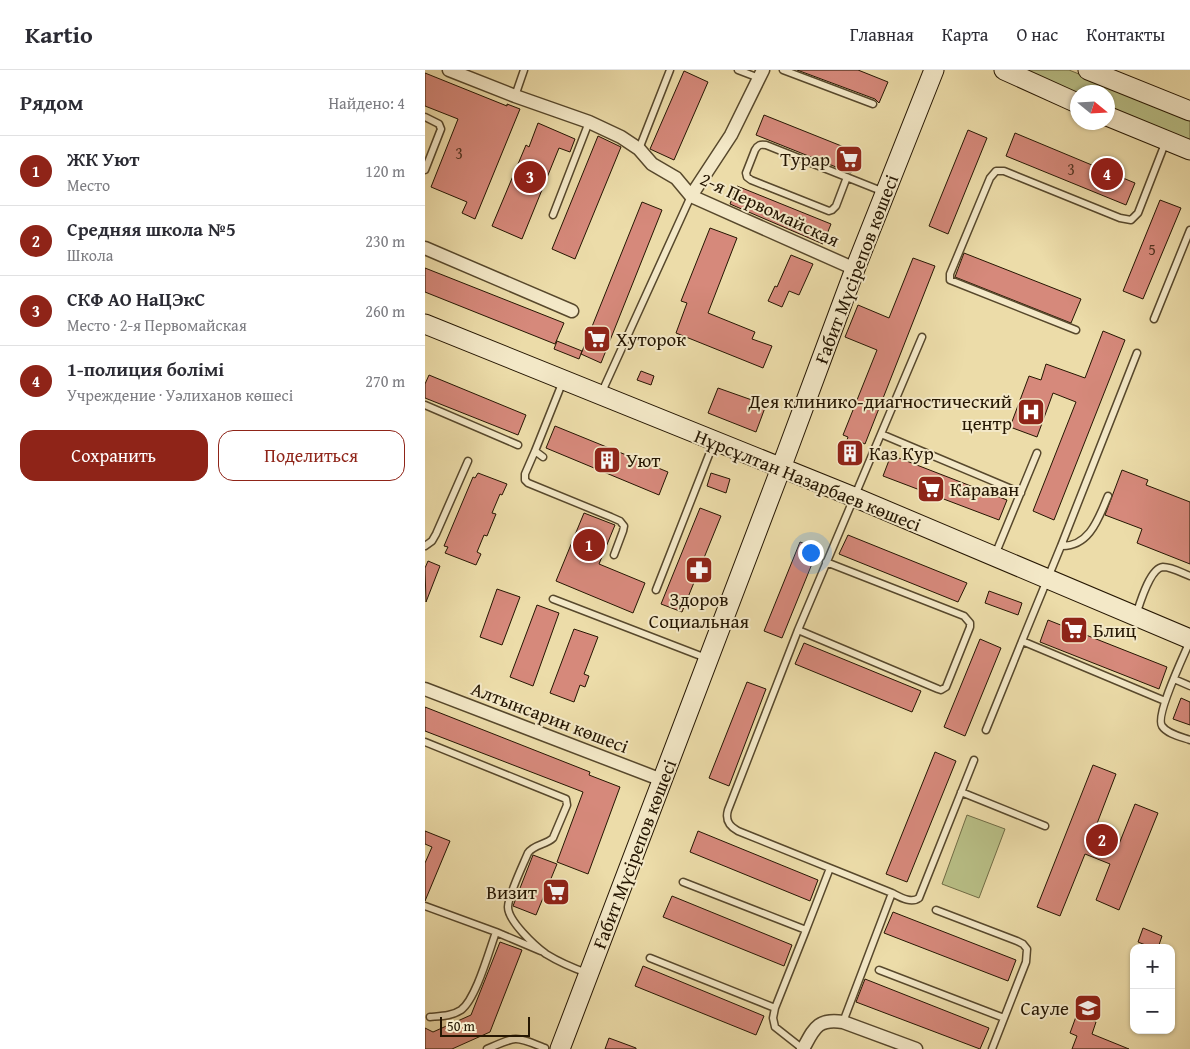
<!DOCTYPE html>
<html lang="ru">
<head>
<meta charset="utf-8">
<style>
	:root { --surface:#fff; --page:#f2f2f3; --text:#2b2b33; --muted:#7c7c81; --line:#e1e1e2; --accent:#8f2418 }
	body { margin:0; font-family:"Gentium Book Plus",serif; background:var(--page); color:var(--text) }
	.controls { position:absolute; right:15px; bottom:15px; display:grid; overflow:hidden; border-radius:10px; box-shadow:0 1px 4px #0004 }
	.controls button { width:45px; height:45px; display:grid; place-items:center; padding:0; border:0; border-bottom:1px solid var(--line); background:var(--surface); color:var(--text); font:25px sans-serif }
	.compass { position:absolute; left:645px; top:15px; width:45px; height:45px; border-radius:50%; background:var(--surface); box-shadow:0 1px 4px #0004; rotate:108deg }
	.scale { position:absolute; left:15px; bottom:12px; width:90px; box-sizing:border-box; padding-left:5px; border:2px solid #251602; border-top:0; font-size:14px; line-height:18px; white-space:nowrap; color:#251602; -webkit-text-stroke:4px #f3e8c7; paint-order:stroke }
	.you { position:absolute; left:385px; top:482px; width:18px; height:18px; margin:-12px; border:4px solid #fff; border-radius:50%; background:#1a73e8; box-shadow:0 0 0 8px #1a73e833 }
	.badge { display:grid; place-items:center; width:32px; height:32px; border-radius:50%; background:var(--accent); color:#fff; font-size:16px; font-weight:700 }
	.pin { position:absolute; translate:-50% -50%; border:2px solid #fff; box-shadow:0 1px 5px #0006 }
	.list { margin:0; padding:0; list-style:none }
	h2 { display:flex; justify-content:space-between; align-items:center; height:65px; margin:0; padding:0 20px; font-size:21px }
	h2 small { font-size:16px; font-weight:400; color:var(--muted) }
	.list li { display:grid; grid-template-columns:32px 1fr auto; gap:15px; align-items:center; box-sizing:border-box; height:70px; padding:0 20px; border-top:1px solid var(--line) }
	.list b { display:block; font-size:19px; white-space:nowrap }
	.list p { margin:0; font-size:16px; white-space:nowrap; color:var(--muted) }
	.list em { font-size:16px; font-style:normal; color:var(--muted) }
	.actions { display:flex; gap:10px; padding:15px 20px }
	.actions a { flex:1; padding:11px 0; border:1px solid var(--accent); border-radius:15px; text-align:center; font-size:18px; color:var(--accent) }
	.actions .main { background:var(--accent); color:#fff }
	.map { position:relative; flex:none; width:765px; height:979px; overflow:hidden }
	header { display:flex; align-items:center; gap:30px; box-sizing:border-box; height:70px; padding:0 25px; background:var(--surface); border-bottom:1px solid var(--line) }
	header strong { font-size:24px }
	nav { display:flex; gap:28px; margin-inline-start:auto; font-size:18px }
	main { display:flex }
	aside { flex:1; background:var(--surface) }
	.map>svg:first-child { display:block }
	.green { fill:#b9c087; stroke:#6f6b44 }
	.building { fill:#d6897b; stroke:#251602 }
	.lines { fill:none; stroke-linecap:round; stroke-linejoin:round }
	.service-casing { stroke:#57482c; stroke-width:9 }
	.minor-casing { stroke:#57482c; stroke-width:15 }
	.secondary-casing { stroke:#251602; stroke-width:21 }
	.service { stroke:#f3e8c7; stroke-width:6 }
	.minor { stroke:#f3e8c7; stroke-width:12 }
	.secondary { stroke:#f3e8c7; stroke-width:19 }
	.labels { text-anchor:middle; stroke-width:4; stroke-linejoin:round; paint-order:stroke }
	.number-label { font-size:16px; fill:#513320 }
	.poi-label { font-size:19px; fill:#251602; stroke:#f3e8c7; text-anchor:start }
	.street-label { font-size:19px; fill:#251602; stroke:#f3e8c7 }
</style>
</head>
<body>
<header>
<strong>Kartio</strong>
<nav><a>Главная</a><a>Карта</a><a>О нас</a><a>Контакты</a></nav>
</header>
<main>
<aside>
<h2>Рядом<small>Найдено: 4</small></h2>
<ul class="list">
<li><span class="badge">1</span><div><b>ЖК Уют</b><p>Место</p></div><em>120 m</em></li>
<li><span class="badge">2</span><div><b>Средняя школа №5</b><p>Школа</p></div><em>230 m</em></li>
<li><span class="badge">3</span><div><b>СКФ АО НаЦЭкС</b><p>Место · 2-я Первомайская</p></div><em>260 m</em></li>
<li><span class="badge">4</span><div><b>1-полиция болiмi</b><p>Учреждение · Уәлиханов көшесі</p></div><em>270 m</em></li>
</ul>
<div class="actions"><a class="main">Сохранить</a><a>Поделиться</a></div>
</aside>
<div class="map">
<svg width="765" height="979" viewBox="0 0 765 979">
	<rect width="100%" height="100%" fill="#ecdca9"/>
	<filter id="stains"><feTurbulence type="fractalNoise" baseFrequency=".004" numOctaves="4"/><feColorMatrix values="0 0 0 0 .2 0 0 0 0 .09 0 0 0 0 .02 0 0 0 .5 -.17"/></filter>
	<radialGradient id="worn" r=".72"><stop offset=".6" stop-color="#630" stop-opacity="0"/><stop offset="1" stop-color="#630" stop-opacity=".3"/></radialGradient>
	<path class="green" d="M593,0H644L765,49V70L683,36L682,22H652V24Z
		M542,745L580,759L554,828L517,814Z"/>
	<path class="building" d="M372,0H433L463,12L454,33L450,29Z
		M259,1L283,12L249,90L225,79Z
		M0,3L82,36V34L95,39L50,149L37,143L42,132L6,117L33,49L0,36Z
		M339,45L434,83L426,103L331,65Z
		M113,53L150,69L145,82L134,78L97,169L67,156L101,75L104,77Z
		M543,60L562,68L523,164L504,156Z
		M590,63L710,113L701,135L581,86Z
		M173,66L196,77L150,189L127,179Z
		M312,116L406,154L398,174L305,134Z
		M735,130L756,138L718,229L698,221Z
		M217,132L237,140L176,293L156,284Z
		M285,158L312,168L283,243L330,262L327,269L347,276L338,298L251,263L262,233L256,231Z
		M539,183L656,229L646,253L530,207Z
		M366,185L388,194L374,225L364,221L357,237L343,231L350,216L352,217Z
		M488,188L510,196L440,374L436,372L429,394L415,390L423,367L418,365L452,280L420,267L433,235L464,248Z
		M0,198L139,253L130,274L0,222Z
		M678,261L700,270L629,450L608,441L651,332L628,323L612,367L585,357L604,306L616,310L621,294L660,308Z
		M132,271L157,281L154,289L129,279Z
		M216,301L229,306L226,315L212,310Z
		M4,305L101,345L93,365L0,328V314Z
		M293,318L341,335L331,362L283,343Z
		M130,356L243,402L234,425L121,378Z
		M466,385L582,430L574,450L458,406Z
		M697,400L723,410L721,415L765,432V494L712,473L717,459L680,445Z
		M53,403L82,414L77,425L75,424L67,443L71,444L62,466L59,465L52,482L56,484L51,495L20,483L23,477L19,476L48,407L50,408Z
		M286,403L305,409L301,423L282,416Z
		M275,438L296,446L257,542L236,534Z
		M159,443L190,455L174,494L220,513L208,543L131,511Z
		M423,465L542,513L533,532L414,484Z
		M375,472L393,479L357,568L339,561Z
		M3,491L15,496L1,532L0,498Z
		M72,519L95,527L77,575L55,567Z
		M564,521L597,533L593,545L560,533Z
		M112,535L134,543L108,616L85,607Z
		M623,550L742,597L734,619L615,572Z
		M149,559L173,567L159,604L164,606L160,617L155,615L149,632L125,623Z
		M555,569L576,578L540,666L519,657Z
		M379,573L496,621L487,642L370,594Z
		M322,612L341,619L304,716L284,708Z
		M756,628L765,632V655L748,649Z
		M0,637L165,702L164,705L195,717L163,804L132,792L158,722L0,661Z
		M510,682L531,691L482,812L461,804Z
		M668,695L691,704L668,764L694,774L710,734L733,743L694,840L671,830L685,794L660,784L635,846L612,837Z
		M0,761L25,771L0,831V793L7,777L0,774Z
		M273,761L393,810L385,831L265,782Z
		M108,785L132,794L111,845L88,836Z
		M247,826L367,875L359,896L238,847Z
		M468,842L591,890L583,911L459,863Z
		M718,858L737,866L733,878H728L713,872Z
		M75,872L97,880L65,962L27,979H0V958L8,962L46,945Z
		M218,896L339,946L331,965L210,916Z
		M440,909L564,958L555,979L431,932Z
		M652,944L671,952L667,964L704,979H647L652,966L645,963Z
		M184,968L211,978V979H180Z"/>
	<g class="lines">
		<g class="service-casing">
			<path id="service" d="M313,0L334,8
				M358,0L448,34
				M90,26L99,0
				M0,47L14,54L16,59L0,100
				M214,79L245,0
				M422,107L411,136L407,140L404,141L326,110L322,107L321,103L330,80C333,75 335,74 341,75L459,122
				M128,145L164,52
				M729,249L765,160
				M651,260L525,210V204L565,108L571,101H579L695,148L706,150L713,143L741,71
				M176,324L266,126
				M0,335L93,375
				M456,364L596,423
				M110,381L100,404V410L103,413L186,447L195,451L199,456L198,461L189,485
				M118,387L110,381L138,311
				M683,426C674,447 665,477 636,476L597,571L740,631
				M0,476L7,471L11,464L43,391
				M636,476L712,283
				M570,485L612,383
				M231,520L289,372
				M128,529L281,588
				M711,545C715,533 725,498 738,497C747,497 757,503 765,506
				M373,560L513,619L516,620L521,617L545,557V553L539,546L401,492
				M765,571C759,585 730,646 737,656C742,664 757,667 765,670
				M749,609L765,616
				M561,660L597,571
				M0,672L141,729L142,735L128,768C121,775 109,774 103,783C98,795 83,826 83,837C83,851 110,876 121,884C134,892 148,898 162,903
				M536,722L620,756
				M258,812L381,860L350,938
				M467,823L313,761C304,756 300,750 303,740L373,560L497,267
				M0,836L71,862L116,881
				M511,840L592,871L598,874L602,879L601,892L567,979
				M381,860L405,798
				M225,888L350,938L348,948L350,957L378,979
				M454,900L579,948
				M5,947C16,946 27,946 36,940C51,929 64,881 71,862
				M418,952L467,823C475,827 486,834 494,828L549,690
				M62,979C92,966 89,966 120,978"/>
		</g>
		<g class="minor-casing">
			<path id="minor" d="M24,0L90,26L164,52L196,67L214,79L227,94L251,108L266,126L430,199
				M266,126L306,65L338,0
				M0,178L147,241
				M0,619L237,710
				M378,979C389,959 392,948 418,952L491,979"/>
		</g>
		<g class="secondary-casing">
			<path id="secondary" d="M579,0L652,33
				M663,0L765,41
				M682,46L765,80
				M0,254L429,427L765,569
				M135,979L356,398L430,199L509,0"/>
		</g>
		<use href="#service" class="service"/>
		<use href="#minor" class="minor"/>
		<use href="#secondary" class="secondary"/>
	</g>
	<defs>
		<g id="supermarket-square" transform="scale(1.4375)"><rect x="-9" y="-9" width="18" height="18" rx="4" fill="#8f2418" stroke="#f3e8c7"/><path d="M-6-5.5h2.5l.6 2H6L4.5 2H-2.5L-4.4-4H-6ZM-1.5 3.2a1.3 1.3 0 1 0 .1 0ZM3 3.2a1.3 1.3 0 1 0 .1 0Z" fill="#fff"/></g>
		<g id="hospital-square" transform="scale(1.4375)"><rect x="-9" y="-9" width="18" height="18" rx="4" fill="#8f2418" stroke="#f3e8c7"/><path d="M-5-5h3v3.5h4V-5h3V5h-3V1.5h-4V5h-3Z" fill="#fff"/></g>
		<g id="building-square" transform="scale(1.4375)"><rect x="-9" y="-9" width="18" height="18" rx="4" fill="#8f2418" stroke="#f3e8c7"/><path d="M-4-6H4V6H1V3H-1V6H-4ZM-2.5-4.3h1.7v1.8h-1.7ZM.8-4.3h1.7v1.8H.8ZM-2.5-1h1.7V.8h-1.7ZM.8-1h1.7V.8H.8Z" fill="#fff"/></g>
		<g id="pharmacy-square" transform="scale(1.4375)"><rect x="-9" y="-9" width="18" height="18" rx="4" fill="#8f2418" stroke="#f3e8c7"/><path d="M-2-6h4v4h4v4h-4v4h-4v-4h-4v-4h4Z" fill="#fff"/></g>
		<g id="school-square" transform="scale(1.4375)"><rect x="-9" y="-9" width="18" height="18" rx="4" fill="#8f2418" stroke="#f3e8c7"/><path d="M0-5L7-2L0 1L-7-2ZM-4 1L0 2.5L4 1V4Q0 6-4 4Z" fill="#fff"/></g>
	</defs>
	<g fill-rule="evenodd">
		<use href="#supermarket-square" x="424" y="89"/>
		<use href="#supermarket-square" x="172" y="269"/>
		<use href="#hospital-square" x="606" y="342"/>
		<use href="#building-square" x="425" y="383"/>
		<use href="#building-square" x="182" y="390"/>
		<use href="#supermarket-square" x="506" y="419"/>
		<use href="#pharmacy-square" x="274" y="500"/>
		<use href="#supermarket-square" x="649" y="560"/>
		<use href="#supermarket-square" x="131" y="822"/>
		<use href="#school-square" x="663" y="938"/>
	</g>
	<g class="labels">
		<g class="number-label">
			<text x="34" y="89">3</text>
			<text x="646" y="105">3</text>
			<text x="727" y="185">5</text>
		</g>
		<g class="poi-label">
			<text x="405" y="96" text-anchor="end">Турар</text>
			<text x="191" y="276">Хуторок</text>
			<text x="587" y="338" text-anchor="end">Дея клинико-диагностический<tspan x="587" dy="22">центр</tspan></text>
			<text x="444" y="390">Каз Кур</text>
			<text x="201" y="397">Уют</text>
			<text x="525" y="426">Караван</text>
			<text x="274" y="536" text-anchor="middle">Здоров<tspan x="274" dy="22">Социальная</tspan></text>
			<text x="668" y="567">Блиц</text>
			<text x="112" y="829" text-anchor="end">Визит</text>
			<text x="644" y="945" text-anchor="end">Сауле</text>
		</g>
		<g class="street-label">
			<text transform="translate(345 139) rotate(25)" y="7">2-я Первомайская</text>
			<text transform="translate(431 199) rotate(-69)" y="7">Ғабит Мүсірепов көшесі</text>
			<text transform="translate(383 410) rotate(22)" y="7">Нұрсұлтан Назарбаев көшесі</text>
			<text transform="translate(125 647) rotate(21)" y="7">Алтынсарин көшесі</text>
			<text transform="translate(209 784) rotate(-69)" y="7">Ғабит Мүсірепов көшесі</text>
		</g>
	</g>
	<rect width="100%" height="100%" filter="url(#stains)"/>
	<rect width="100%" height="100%" fill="url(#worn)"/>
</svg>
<div class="controls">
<button>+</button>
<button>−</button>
</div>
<svg class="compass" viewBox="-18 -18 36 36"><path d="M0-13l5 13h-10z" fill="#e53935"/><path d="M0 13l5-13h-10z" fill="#7c7c81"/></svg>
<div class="scale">50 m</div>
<div class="you"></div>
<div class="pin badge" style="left:164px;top:475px">1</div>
<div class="pin badge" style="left:677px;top:770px">2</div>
<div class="pin badge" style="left:105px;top:107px">3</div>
<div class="pin badge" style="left:682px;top:104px">4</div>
</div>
</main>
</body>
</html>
